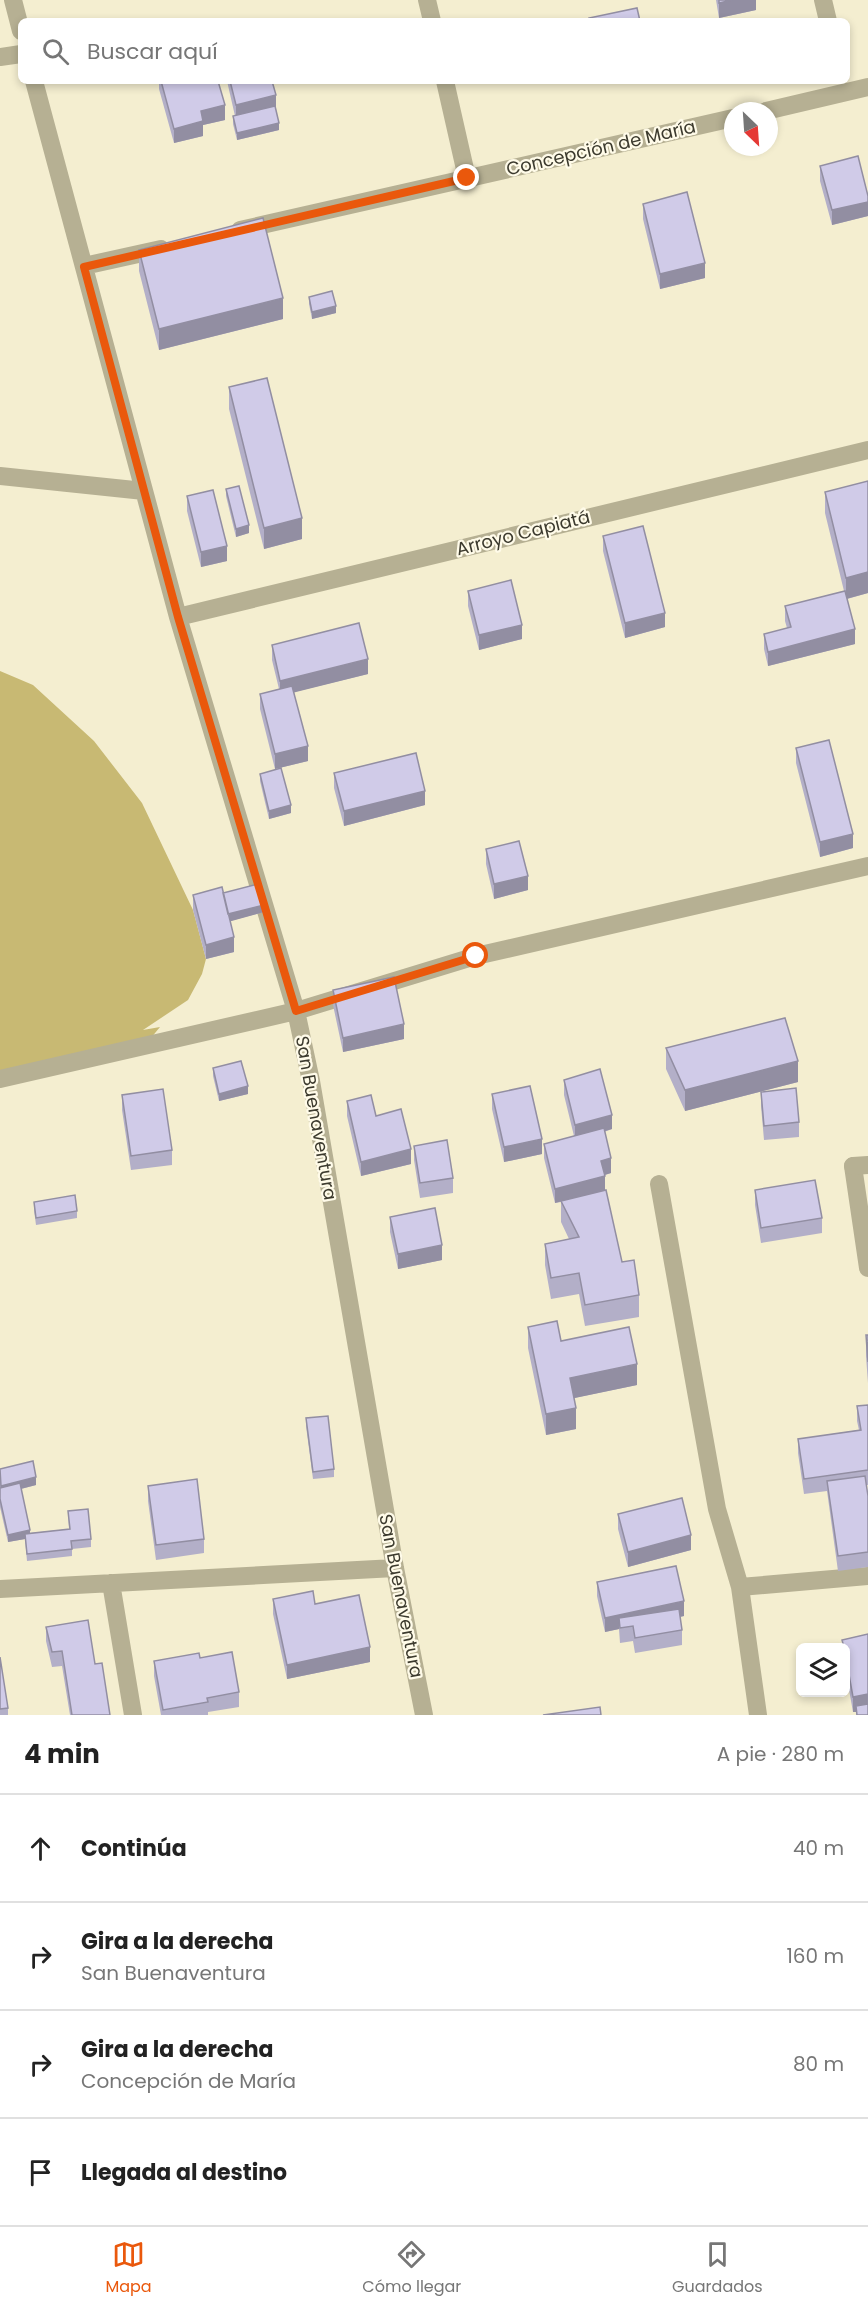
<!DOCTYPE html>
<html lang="es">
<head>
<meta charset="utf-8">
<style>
	:root { --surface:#fff; --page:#f2f2f2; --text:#222; --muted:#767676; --line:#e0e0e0; --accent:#ea580c }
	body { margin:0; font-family:Poppins,sans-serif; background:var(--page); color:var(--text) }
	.controls { position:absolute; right:18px; bottom:18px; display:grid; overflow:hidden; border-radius:9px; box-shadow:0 3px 9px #0003 }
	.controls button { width:54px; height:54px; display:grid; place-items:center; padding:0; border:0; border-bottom:2px solid var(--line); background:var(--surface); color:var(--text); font:30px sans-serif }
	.compass { position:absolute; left:724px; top:102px; width:54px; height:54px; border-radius:50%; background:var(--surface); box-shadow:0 3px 9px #0003; rotate:155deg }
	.stop { position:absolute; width:18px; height:18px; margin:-14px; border:4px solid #ea580c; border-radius:50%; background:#fff }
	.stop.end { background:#ea580c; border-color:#fff; box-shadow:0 2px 6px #0008 }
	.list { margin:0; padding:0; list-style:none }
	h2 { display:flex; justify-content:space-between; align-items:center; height:78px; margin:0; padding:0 24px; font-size:26px }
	h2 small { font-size:20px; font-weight:400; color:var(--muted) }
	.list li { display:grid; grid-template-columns:39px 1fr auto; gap:18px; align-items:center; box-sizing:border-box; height:108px; padding:0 24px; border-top:2px solid var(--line) }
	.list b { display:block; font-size:22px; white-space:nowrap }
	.list p { margin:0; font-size:20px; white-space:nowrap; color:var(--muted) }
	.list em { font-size:20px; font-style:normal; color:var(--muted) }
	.icon { flex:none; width:33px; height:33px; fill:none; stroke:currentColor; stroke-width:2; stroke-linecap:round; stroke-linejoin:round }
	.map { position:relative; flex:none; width:868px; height:1715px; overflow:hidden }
	.search { position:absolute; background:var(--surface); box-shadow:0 3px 9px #0003; left:18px; right:18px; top:18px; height:66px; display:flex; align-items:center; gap:15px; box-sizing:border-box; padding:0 21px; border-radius:9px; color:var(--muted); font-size:22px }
	.sheet { height:510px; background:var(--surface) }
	nav { display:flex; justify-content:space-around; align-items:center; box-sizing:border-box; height:84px; border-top:2px solid var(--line); background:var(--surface); font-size:16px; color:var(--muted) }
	nav a { display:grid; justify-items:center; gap:3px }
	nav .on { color:var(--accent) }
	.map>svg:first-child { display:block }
	.forest { fill:#c8b973 }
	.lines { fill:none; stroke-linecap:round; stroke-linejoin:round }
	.lane { stroke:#b6b093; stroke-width:18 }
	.street { stroke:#b6b093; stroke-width:18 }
	.wall { fill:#b3afc8 }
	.shaded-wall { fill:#928ea2 }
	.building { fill:#d0cbe8; stroke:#928ea2; stroke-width:1.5 }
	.route { stroke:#ea580c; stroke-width:8 }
	.labels { text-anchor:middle; stroke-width:4.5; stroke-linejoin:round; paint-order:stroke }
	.street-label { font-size:18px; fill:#3c3a2e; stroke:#fffbe9 }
</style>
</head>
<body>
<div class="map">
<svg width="868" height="1715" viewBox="0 0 868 1715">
	<rect width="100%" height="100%" fill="#f4eed0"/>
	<path class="forest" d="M0,671L33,685L94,741L142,803L193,910L206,959L202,974L188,1000L143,1030L160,1027L141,1050L0,1080Z"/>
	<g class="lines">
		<path class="lane" d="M0,57L21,54
			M853,1166L868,1268"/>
		<path class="street" d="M13,0L21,31
			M427,0L432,21
			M823,0L828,21
			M34,81L178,617L296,1011L311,1081L395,1568L424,1715
			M445,81L467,178
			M766,111L868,87
			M240,230L733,118
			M84,266L161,249
			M0,476L144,491
			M178,617L868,450
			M0,1079L296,1011L476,956L868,866
			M853,1166L868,1165
			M659,1184L717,1509L740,1587L758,1715
			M111,1583L133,1715
			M740,1587L868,1576
			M0,1589L395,1568"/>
	</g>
	<path class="wall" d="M716,0H756V10L719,18Z
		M159,81H218L225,120L203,125V136L174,143L159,89Z
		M227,81H272L279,130L237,140L233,124V116H235Z
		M820,166L868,196V216L832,225L820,181Z
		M643,204L705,278L660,289L643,219Z
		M139,250L283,319L159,350L139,271Z
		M309,297L336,313L312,319L309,304Z
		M229,387L302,539L264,549L229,409Z
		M868,481V593L847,599L855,644L768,666L764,649V634L787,628L785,621V606L844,591L825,513V492Z
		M226,489L249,533L236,537L226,496Z
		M187,496L227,561L201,567L187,511Z
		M603,536L665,627L625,638L603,551Z
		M468,591L522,639L479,650L468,606Z
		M272,645L368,674L294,692L308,761L275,769L260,709V694L279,689L272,660Z
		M796,748L853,848L820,857L796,763Z
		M334,773L425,805L344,826L334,788Z
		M260,774L291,813L269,819L260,781Z
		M486,849L528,890L494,899L486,864Z
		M223,893L264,912L230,921L234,952L206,959L193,910V895Z
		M333,990L404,1039L343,1052L333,1005Z
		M666,1048L798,1082L685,1111L666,1069Z
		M213,1068L248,1094L219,1101L213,1076Z
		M564,1080L612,1129L604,1132L611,1173L605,1175V1190L622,1262L639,1295V1317L585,1326L579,1294L551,1299L545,1265V1244L569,1239L561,1222V1202L555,1203L544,1158V1144L574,1136L564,1095Z
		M761,1092L799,1122V1137L764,1140L761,1106Z
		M492,1094L542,1154L504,1162L492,1109Z
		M122,1095L172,1150V1165L131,1170L122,1110Z
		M347,1101L411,1164L361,1176L347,1116Z
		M414,1146L453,1178V1193L420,1198L414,1160Z
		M755,1190L822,1218V1233L761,1243L755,1205Z
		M34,1202L77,1211V1218L36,1225L34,1210Z
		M390,1217L442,1260L398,1269L390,1232Z
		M528,1327L561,1341L637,1385L574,1398L576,1429L546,1435L528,1348Z
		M866,1335H868V1383L866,1356Z
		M868,1405V1485H866L868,1496V1567L838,1571L827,1491L804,1494L798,1453V1439L859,1430L857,1421V1406Z
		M306,1418L334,1469V1477L313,1479L306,1426Z
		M0,1469L36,1485L21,1489L30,1533L69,1529L68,1511L91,1539V1547L72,1549V1556L27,1561L25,1539L8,1542L0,1507Z
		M148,1486L204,1539V1553L156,1560L148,1501Z
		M618,1514L691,1550L628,1567L618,1529Z
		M597,1582L684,1616L680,1617L682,1630V1645L635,1653L633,1641L620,1643L619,1629L605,1632L597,1596Z
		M273,1599L315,1604L370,1662L287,1679L273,1614Z
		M46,1627L110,1715H70L62,1666L52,1667L46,1641Z
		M868,1634V1715H856V1712H853L846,1673V1647H842V1640Z
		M0,1657L8,1708V1715H0Z
		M154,1661L239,1692V1707L208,1712V1715H161L154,1676Z"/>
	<path class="shaded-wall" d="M732,0H756V10L719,18V3Z
		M276,95V110L236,120V105Z
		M225,105V120L203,125V136L174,143V129L201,111Z
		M279,123V130L237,140V133Z
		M868,202V216L832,225V210Z
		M705,263V278L660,289V274Z
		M283,298V319L159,350V329Z
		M336,306V313L312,319V312Z
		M302,518V539L264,549V528Z
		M249,525V533L236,537V529Z
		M227,546V561L201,567V552Z
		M868,572V593L846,599V578Z
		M665,613V627L625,638V623Z
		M522,625V639L479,650V635Z
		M855,629V644L768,666V652Z
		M368,659V674L280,696V681Z
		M308,746V761L275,769V754Z
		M425,791V805L344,826V811Z
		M291,805V813L269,819V811Z
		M853,834V848L820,857V842Z
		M528,876V890L494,899V884Z
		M264,905V912L228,922V914Z
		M234,937V952L206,959V945Z
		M404,1024V1039L343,1052V1038Z
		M798,1061V1082L685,1111V1090Z
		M248,1086V1094L219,1101V1094Z
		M612,1115V1129L575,1140V1125Z
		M542,1139V1154L504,1162V1147Z
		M411,1149V1164L361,1176V1162Z
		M611,1158V1173L601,1176V1161Z
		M605,1176V1190L555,1203V1189Z
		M442,1245V1260L398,1269V1254Z
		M637,1364V1385L570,1399V1378Z
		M576,1408V1429L546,1435V1414Z
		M36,1477V1485L1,1494V1486Z
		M30,1530V1537L25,1534V1539L8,1542V1535Z
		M691,1535V1550L628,1567V1552Z
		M684,1601V1616L633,1626L619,1618V1629L605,1632V1618Z
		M370,1647V1662L287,1679V1665Z
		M868,1694V1709L856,1706V1712H853V1697Z"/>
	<path class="building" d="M719,0H732L719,3Z
		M637,8L640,21H590L589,18Z
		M161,81H218L225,105L201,111L203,121L174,129Z
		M230,81H272L276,95L236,105Z
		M275,106L279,123L237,133L233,116Z
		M858,156L868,196V202L832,210L820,166Z
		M687,192L705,263L660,274L643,204Z
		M263,218L283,298L159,329L139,250Z
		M332,291L336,306L312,312L309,297Z
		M267,378L302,518L264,528L229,387Z
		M868,481V572L846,578L825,492Z
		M239,486L249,525L236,529L226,489Z
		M213,490L227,546L201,552L187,496Z
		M643,526L665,613L625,623L603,536Z
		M511,580L522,625L479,635L468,591Z
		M845,591L855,629L768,652L764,634L791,627L785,606Z
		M359,623L368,659L280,681L272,645Z
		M292,686L308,746L275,754L260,694Z
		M829,740L853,834L820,842L796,748Z
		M416,753L425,791L344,811L334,773Z
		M281,768L291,805L269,811L260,774Z
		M519,841L528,876L494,884L486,849Z
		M258,884L264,905L228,914L223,893Z
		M222,887L234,937L206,945L193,895Z
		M394,977L404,1024L343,1038L333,990Z
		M785,1018L798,1061L685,1090L666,1048Z
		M241,1061L248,1086L219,1094L213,1068Z
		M600,1069L612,1115L575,1125L564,1080Z
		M530,1086L542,1139L504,1147L492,1094Z
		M796,1088L799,1122L764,1126L761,1092Z
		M163,1089L172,1150L131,1156L122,1095Z
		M371,1095L376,1116L401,1109L411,1149L361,1162L347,1101Z
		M604,1128L611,1158L601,1161L605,1176L555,1189L544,1144Z
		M447,1140L453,1178L420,1183L414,1146Z
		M815,1180L822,1218L761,1228L755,1190Z
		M606,1190L622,1262L634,1260L639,1295L585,1305L579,1273L551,1278L545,1244L579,1237L561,1201Z
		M75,1195L77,1211L36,1218L34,1202Z
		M435,1208L442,1245L398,1254L390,1217Z
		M557,1321L561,1341L629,1327L637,1364L570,1378L576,1408L546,1414L528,1327Z
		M866,1335H868V1362Z
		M868,1405V1470L804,1479L798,1439L861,1430L857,1406Z
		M328,1416L334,1469L313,1472L306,1418Z
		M33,1461L36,1477L1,1486L0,1469Z
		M865,1476L868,1496V1552L838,1556L827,1481Z
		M197,1479L204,1539L156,1545L148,1486Z
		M20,1483L30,1530L8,1535L0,1499V1488Z
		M682,1498L691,1535L628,1552L618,1514Z
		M88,1509L91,1539L71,1541L72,1549L27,1554L25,1534L70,1529L68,1511Z
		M676,1566L684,1601L605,1618L597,1582Z
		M313,1591L315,1604L359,1595L370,1647L287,1665L273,1599Z
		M679,1609L682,1630L635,1638L633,1626L620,1628L619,1618Z
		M88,1620L95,1664L102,1663L110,1715H72L62,1651L52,1652L46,1627Z
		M868,1634V1694L853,1697L846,1658V1647H844L842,1640Z
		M232,1652L239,1692L207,1698L208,1702L163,1710L154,1661L199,1653L200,1658Z
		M0,1657L8,1708L0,1709Z
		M868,1704V1715H857L856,1706Z
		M600,1707L601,1715H543Z"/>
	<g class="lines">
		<path class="route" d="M467,178L84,267L178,617L296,1011L476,956"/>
	</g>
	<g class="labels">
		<g class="street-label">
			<text transform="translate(601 148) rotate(-13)" y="6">Concepción de María</text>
			<text transform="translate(523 533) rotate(-14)" y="6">Arroyo Capiatá</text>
			<text transform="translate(316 1118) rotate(80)" y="6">San Buenaventura</text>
			<text transform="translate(401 1596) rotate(79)" y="6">San Buenaventura</text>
		</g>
	</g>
</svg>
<div class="controls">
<button><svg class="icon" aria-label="layers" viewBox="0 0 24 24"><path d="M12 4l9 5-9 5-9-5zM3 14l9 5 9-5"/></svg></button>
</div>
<svg class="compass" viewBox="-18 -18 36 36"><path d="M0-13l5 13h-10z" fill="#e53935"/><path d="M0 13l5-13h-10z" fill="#767676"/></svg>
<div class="stop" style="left:476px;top:956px"></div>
<div class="stop end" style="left:467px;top:178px"></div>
<div class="search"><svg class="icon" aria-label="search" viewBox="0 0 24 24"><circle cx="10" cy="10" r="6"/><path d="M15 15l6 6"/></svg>Buscar aquí</div>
</div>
<section class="sheet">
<h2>4 min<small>A pie · 280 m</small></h2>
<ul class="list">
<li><svg class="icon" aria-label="ahead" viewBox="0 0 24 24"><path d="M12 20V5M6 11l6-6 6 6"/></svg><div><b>Continúa</b></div><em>40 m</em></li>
<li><svg class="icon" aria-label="right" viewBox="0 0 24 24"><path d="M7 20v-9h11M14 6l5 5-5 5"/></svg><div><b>Gira a la derecha</b><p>San Buenaventura</p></div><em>160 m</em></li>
<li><svg class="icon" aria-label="right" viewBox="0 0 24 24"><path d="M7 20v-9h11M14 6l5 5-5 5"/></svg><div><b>Gira a la derecha</b><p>Concepción de María</p></div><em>80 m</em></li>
<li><svg class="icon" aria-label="arrive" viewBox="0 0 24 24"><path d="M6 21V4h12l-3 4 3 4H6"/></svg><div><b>Llegada al destino</b></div></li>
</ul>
</section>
<nav>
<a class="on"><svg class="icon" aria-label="map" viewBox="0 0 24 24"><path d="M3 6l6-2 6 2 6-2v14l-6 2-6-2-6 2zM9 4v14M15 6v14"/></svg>Mapa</a>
<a><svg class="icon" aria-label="directions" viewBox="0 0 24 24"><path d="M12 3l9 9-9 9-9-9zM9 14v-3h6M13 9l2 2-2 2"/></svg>Cómo llegar</a>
<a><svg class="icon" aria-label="saved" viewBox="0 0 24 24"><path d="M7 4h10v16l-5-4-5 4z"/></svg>Guardados</a>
</nav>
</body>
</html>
